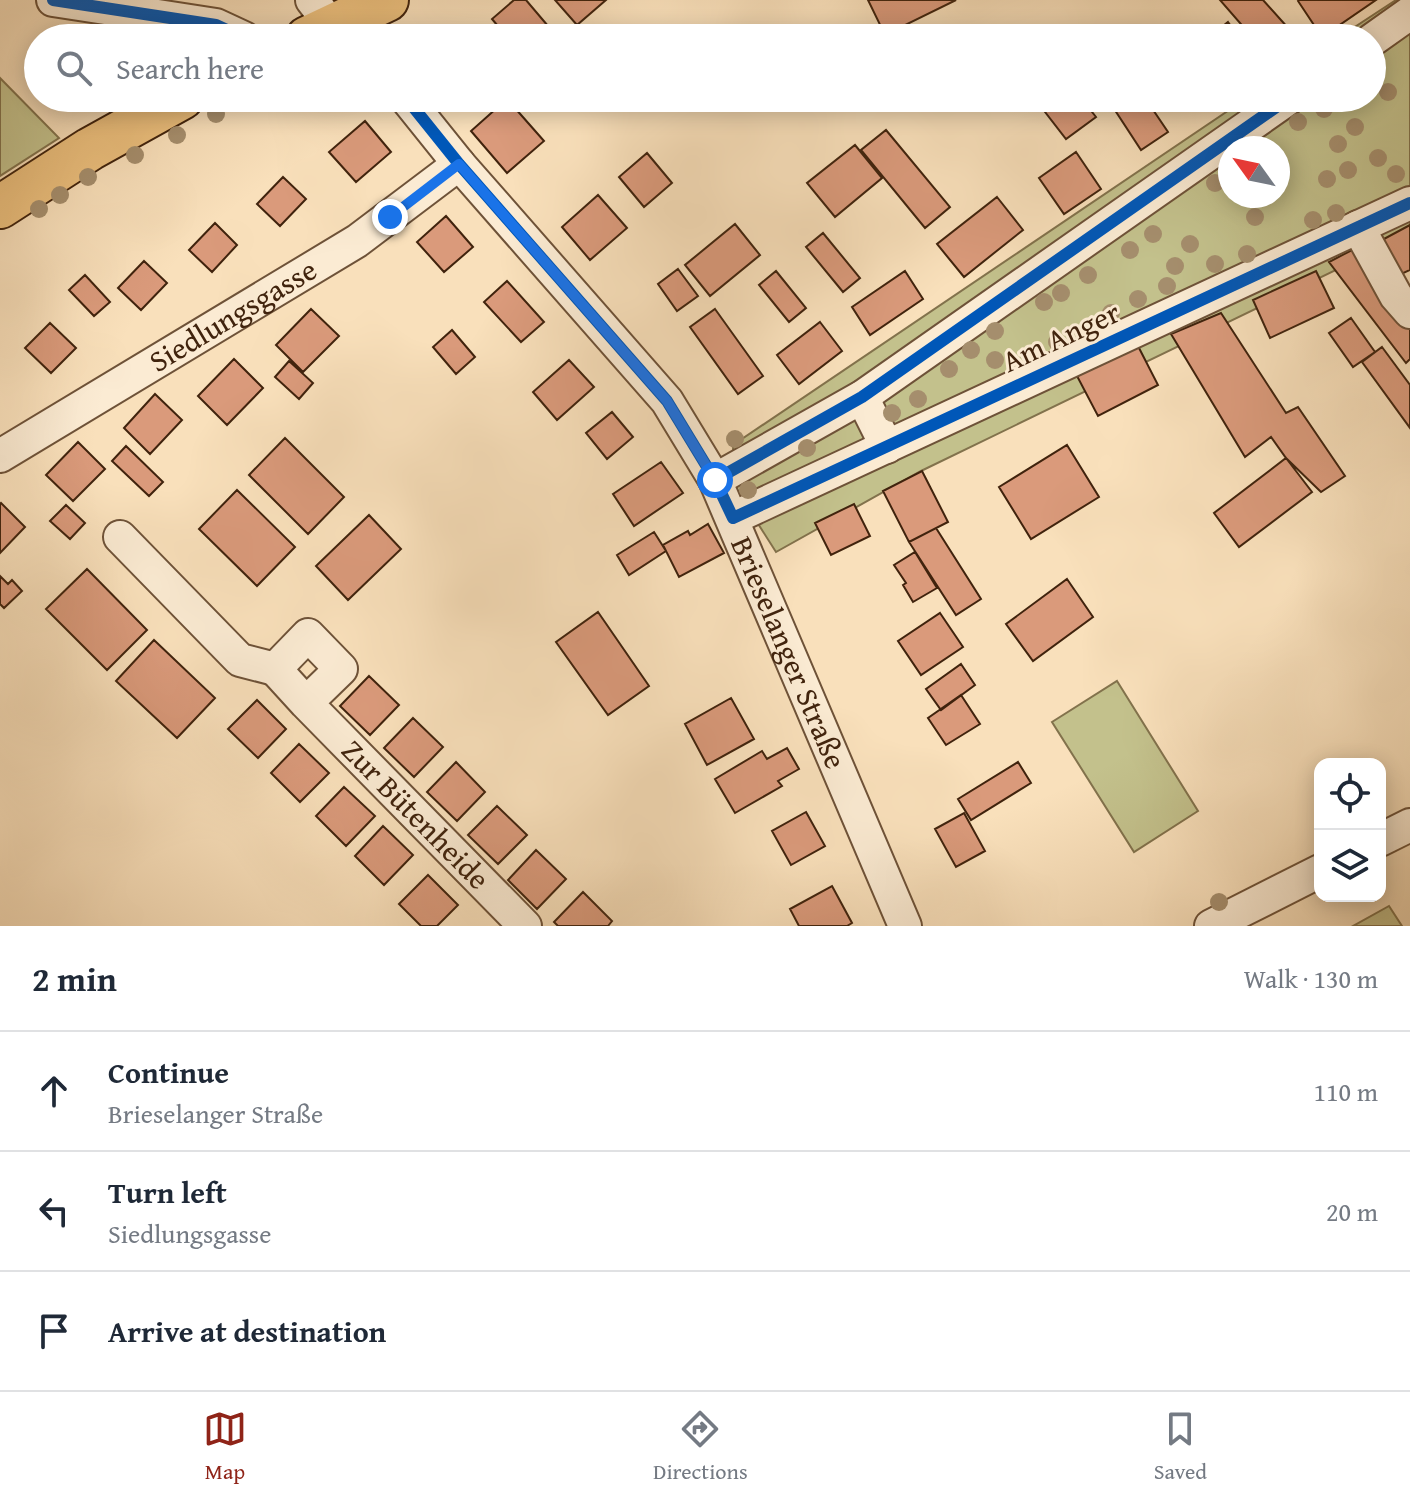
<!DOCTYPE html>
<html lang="en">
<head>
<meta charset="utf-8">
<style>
	:root { --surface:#fff; --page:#f6f6f7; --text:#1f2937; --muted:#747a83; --line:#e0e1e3; --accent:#8f2418 }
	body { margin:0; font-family:"Gentium Book Plus",serif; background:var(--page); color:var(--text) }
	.controls { position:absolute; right:24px; bottom:24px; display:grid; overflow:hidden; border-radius:16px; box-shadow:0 4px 20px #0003 }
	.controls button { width:72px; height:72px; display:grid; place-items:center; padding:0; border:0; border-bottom:2px solid var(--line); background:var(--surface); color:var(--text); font:40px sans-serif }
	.compass { position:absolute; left:1218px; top:136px; width:72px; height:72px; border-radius:50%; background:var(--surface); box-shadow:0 4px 20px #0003; rotate:303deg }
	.stop { position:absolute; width:24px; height:24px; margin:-18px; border:6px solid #1a73e8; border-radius:50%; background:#fff }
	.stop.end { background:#1a73e8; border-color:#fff; box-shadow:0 2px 8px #0008 }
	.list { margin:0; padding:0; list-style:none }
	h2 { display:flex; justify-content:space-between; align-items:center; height:104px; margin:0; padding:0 32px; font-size:34px }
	h2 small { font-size:26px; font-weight:400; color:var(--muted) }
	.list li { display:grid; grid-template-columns:52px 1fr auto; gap:24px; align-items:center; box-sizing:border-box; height:120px; padding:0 32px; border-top:2px solid var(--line) }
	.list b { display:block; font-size:30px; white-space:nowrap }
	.list p { margin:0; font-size:26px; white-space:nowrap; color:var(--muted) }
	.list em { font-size:26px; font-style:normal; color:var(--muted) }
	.icon { flex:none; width:44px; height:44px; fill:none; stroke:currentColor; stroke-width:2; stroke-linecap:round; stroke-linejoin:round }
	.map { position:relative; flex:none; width:1410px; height:926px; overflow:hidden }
	.search { position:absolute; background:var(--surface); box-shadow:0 4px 20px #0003; left:24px; right:24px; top:24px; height:88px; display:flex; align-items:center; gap:20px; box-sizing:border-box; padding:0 28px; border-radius:44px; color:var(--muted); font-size:30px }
	.sheet { height:464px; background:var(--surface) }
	nav { display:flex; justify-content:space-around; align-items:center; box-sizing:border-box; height:112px; border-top:2px solid var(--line); background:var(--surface); font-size:22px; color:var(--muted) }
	nav a { display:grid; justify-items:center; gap:4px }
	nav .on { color:var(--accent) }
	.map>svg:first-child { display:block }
	.green { fill:#c3c18c; stroke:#82724c; stroke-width:2; fill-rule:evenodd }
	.building { fill:#da9a7b; stroke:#40230d; stroke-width:2 }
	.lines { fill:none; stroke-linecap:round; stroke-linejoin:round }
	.minor-casing { stroke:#6e5238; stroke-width:36 }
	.major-casing { stroke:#40230d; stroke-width:46 }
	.minor { stroke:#fbebd3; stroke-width:32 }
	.major { stroke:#ecc07e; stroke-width:42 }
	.cycleway-casing { stroke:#fbebd3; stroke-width:17 }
	.cycleway { stroke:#0057b8; stroke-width:12 }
	.tree { fill:#a58e6d }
	.route { stroke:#1a73e8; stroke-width:10 }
	.labels { text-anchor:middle; stroke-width:6; stroke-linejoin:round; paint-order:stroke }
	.street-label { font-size:30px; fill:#40230d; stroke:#fbebd3 }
</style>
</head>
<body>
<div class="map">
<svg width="1410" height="926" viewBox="0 0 1410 926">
	<rect width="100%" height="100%" fill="#f9e0bb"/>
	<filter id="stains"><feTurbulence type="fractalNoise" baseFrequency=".0025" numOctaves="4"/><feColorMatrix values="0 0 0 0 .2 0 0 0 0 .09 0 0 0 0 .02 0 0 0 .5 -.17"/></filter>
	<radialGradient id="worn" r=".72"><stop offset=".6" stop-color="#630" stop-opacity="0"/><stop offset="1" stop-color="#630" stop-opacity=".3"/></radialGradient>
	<path class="green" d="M1396,0H1410V234L921,471L776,552L734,486L733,445L1247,98H1372V38H1338ZM1230,148H1278V196H1230Z
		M0,78L59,138L0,176Z
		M1117,681L1198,811L1134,852L1052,722Z
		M1389,906L1402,926H1353Z"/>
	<path class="building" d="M514,0H526L548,26L534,38H508L492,19Z
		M555,0H606L577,25Z
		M868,0H956L885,35Z
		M1220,0H1263L1289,29L1279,38H1253Z
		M1299,0H1376L1322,37L1298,1Z
		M1228,22L1240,38H1208Z
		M1081,98L1096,117L1066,139L1035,99Z
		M1107,98H1145L1168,132L1141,150Z
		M507,99L544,141L507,173L471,131Z
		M365,121L391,152L356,182L329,152Z
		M886,130L950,207L925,228L861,150Z
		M855,145L882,178L835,217L807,183Z
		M1076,152L1101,189L1064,214L1039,178Z
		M647,153L672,183L644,207L619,177Z
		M283,177L306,199L280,226L257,204Z
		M598,195L627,228L590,260L562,227Z
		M997,197L1023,230L964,277L937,244Z
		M446,216L473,247L444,272L417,242Z
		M215,223L237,245L212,272L189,250Z
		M735,224L760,255L710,296L685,265Z
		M1410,225V270L1399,275L1382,240Z
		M823,233L860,278L843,292L806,247Z
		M1352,250L1410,329V359L1406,363L1329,262Z
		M144,261L167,283L141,310L118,288Z
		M678,269L698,296L677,311L658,284Z
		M776,271L806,308L789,322L759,285Z
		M905,271L923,299L870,335L852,307Z
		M1316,271L1334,308L1270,338L1253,300Z
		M85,275L110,302L94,316L69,290Z
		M507,281L544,322L521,342L484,302Z
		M311,309L339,336L303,372L276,345Z
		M715,309L763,376L738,394L690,327Z
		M1221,313L1286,413L1298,407L1345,476L1321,492L1286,458L1271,437L1245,457L1171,334Z
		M1351,318L1375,352L1353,367L1329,333Z
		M820,322L842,351L799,384L777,355Z
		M50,323L76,348L51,373L25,348Z
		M452,330L475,357L456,374L433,347Z
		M1138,346L1158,385L1098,416L1077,376Z
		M1382,347L1410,385V428L1362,362Z
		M234,359L263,388L227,425L198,396Z
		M569,360L594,387L557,420L533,392Z
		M289,361L313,383L299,399L275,377Z
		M155,394L182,420L150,454L124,428Z
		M612,412L633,437L607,459L586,433Z
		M285,438L344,497L308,534L249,475Z
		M78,442L105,469L73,501L46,475Z
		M1067,445L1099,497L1031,539L999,487Z
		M126,446L163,482L149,496L112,461Z
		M1286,458L1312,492L1239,547L1214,513Z
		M661,462L683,493L634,526L613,494Z
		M922,471L948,522L909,542L883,491Z
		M237,490L295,547L257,586L199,529Z
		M1,503L25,527L0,553V504Z
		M854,504L870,536L831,555L815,523Z
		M66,505L85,523L70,539L50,521Z
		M369,515L401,549L348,600L316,566Z
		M708,524L724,553L679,577L663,545L688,531L690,535Z
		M936,528L981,599L956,615L909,542Z
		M654,532L666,551L629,575L617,555Z
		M915,552L937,588L913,602L903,585L906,583L894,565Z
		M87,569L147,630L107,670L46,609Z
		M0,576L8,584L12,580L22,591L4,608L0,604Z
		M1067,579L1093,617L1033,661L1006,624Z
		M598,612L649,686L608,715L556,642Z
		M940,613L963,647L921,675L898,641Z
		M154,640L215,698L177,738L116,681Z
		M961,664L975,685L941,710L926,689Z
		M369,676L399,705L370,735L340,706Z
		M961,695L980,724L946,745L928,718Z
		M731,698L754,739L707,765L685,724Z
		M257,700L286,729L258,758L228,729Z
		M413,718L443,747L414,777L384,748Z
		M299,744L329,773L300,802L271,773Z
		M787,748L799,769L778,781L782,786L735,813L715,779L762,751L767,759Z
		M456,762L485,792L457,821L427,792Z
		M1018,762L1031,783L971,820L958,799Z
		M344,787L375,816L346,846L316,816Z
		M497,806L527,835L498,864L468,835Z
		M806,812L825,846L791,865L772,831Z
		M964,813L985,851L956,867L935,829Z
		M383,826L413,855L384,885L355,856Z
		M536,850L566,879L537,909L508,880Z
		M428,875L458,905L437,926H421L399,904Z
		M832,886L852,923L847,926H799L790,909Z
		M583,892L612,921L608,926H558L554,922Z"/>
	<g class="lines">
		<g class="minor-casing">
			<g id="minor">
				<path d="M53,0L216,25L244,38"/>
				<path d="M312,0L332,26"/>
				<path d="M1372,40L1410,13"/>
				<path id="s1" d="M406,98L459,164L667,401L715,480L905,926"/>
				<path d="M1358,227L1396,296L1410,312"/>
				<path d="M862,397L887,447"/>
				<path id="s2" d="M0,456L357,241L459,164"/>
				<path d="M715,480L862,397L1289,98"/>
				<path d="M733,518L1410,203"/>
				<path d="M120,537L240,660L275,669"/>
				<path id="s3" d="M306,703L341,669L308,635L275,669L306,703L525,926"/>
				<path d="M1380,840L1410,825"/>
				<path d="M1211,926L1320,871"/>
			</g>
		</g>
		<g class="major-casing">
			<path id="major" d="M307,38L387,0
				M0,207L90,149L182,98"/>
		</g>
		<use href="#minor" class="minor"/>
		<use href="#major" class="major"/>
		<g class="cycleway-casing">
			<path id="cycleway" d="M53,0L216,25L244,38
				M406,98L459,164L667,401L715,480L733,518L1410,203
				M715,480L862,397L1289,98"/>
		</g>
		<use href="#cycleway" class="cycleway"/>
	</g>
	<g class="tree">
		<circle cx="1388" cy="92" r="9"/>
		<circle cx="1324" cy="109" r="9"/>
		<circle cx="216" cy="114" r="9"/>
		<circle cx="1298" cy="122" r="9"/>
		<circle cx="1355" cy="127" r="9"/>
		<circle cx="177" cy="135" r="9"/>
		<circle cx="1338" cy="144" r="9"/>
		<circle cx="135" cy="155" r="9"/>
		<circle cx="1378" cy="158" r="9"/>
		<circle cx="1348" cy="170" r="9"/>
		<circle cx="1396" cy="174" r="9"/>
		<circle cx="88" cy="177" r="9"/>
		<circle cx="1327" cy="179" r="9"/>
		<circle cx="1215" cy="183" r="9"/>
		<circle cx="60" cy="195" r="9"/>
		<circle cx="39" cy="209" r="9"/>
		<circle cx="1336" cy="213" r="9"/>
		<circle cx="1255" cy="217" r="9"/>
		<circle cx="1313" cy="220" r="9"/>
		<circle cx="1153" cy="234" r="9"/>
		<circle cx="1190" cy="244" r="9"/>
		<circle cx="1130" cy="250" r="9"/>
		<circle cx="1247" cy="254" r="9"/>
		<circle cx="1215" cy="264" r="9"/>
		<circle cx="1175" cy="266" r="9"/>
		<circle cx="1088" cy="275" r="9"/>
		<circle cx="1167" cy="286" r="9"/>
		<circle cx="1061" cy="293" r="9"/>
		<circle cx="1138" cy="299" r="9"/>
		<circle cx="1044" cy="302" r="9"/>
		<circle cx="1111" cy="313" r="9"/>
		<circle cx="995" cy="331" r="9"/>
		<circle cx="1057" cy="342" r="9"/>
		<circle cx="971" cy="350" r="9"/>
		<circle cx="995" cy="360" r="9"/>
		<circle cx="949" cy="369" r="9"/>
		<circle cx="918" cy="399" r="9"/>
		<circle cx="892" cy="413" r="9"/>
		<circle cx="735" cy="439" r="9"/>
		<circle cx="807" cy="448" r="9"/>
		<circle cx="748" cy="490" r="9"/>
		<circle cx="1219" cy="902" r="9"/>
	</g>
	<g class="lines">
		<path class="route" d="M390,217L459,164L667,401L715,480"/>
	</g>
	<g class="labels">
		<g class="street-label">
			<text dy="10" stroke="none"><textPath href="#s2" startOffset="272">Siedlungsgasse</textPath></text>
			<text transform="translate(1061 337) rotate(-25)" y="10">Am Anger</text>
			<text dy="10" stroke="none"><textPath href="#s1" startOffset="680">Brieselanger Straße</textPath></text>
			<text dy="10" stroke="none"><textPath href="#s3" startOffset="346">Zur Bütenheide</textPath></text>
		</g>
	</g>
	<rect width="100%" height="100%" filter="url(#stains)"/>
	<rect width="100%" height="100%" fill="url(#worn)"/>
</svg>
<div class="controls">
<button><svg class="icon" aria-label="locate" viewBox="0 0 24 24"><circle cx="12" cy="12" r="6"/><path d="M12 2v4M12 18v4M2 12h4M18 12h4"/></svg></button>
<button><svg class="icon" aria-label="layers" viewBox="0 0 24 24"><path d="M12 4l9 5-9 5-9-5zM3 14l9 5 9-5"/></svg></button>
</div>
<svg class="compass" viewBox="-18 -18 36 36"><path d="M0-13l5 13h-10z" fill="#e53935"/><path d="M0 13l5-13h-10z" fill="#747a83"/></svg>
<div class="stop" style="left:715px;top:480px"></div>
<div class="stop end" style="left:390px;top:217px"></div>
<div class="search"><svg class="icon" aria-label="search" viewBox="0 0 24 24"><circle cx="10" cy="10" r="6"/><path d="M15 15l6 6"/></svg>Search here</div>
</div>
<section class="sheet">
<h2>2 min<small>Walk · 130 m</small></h2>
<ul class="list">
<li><svg class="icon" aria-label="ahead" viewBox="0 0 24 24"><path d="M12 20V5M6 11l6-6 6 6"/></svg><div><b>Continue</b><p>Brieselanger Straße</p></div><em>110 m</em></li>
<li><svg class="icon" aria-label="left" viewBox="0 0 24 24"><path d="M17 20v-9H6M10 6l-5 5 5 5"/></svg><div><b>Turn left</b><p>Siedlungsgasse</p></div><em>20 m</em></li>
<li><svg class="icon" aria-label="arrive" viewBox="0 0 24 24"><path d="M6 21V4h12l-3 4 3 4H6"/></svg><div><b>Arrive at destination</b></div></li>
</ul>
</section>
<nav>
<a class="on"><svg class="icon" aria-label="map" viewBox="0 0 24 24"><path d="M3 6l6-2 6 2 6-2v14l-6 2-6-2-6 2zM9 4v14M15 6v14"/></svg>Map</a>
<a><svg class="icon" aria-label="directions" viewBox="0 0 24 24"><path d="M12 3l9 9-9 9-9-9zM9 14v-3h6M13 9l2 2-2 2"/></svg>Directions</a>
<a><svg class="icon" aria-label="saved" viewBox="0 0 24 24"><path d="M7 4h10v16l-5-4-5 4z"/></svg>Saved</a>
</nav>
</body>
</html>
